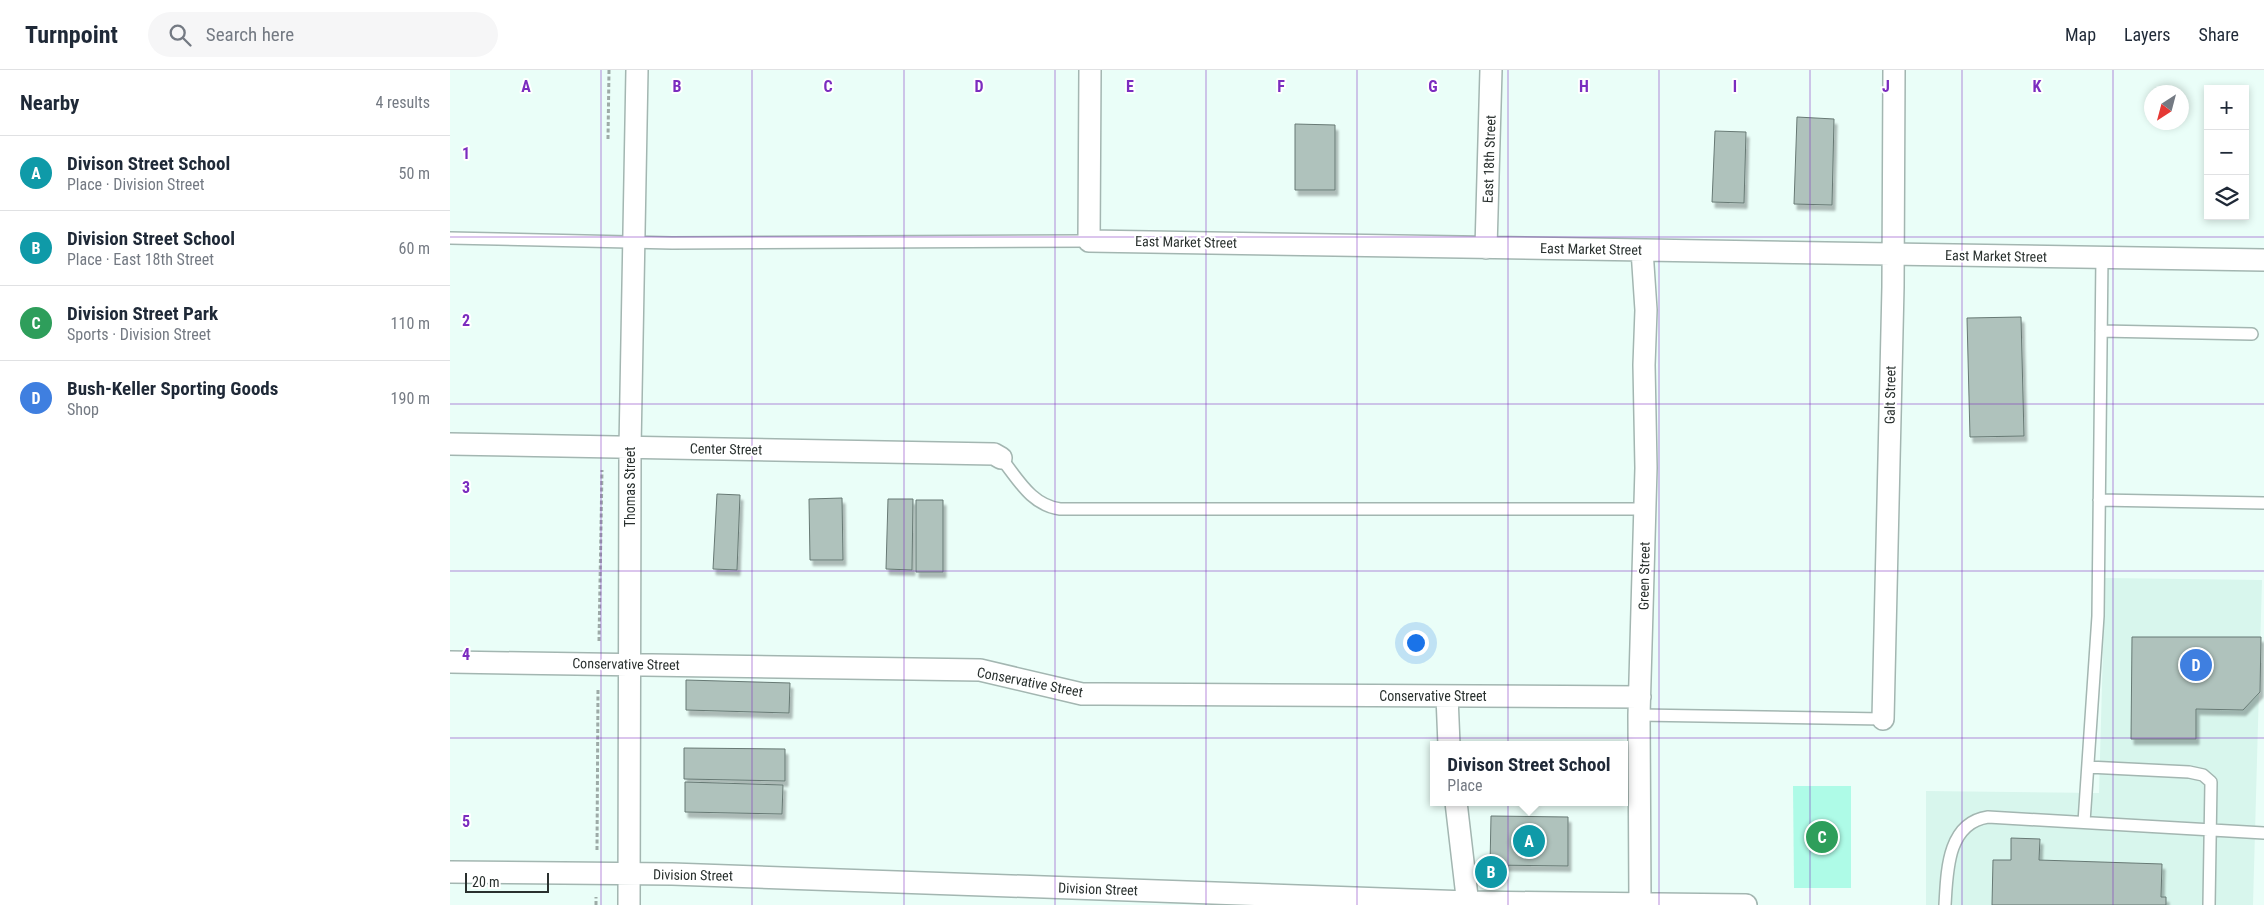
<!DOCTYPE html>
<html lang="en">
<head>
<meta charset="utf-8">
<style>
	:root { --surface:#fff; --page:#f6f6f7; --text:#1f2937; --muted:#747a83; --line:#e0e1e3; --accent:#a81219 }
	body { margin:0; font-family:"Roboto Condensed",sans-serif; background:var(--page); color:var(--text) }
	.controls { position:absolute; right:15px; top:15px; display:grid; overflow:hidden; border-radius:0px; box-shadow:0 2px 8px #0003 }
	.controls button { width:45px; height:45px; display:grid; place-items:center; padding:0; border:0; border-bottom:1px solid var(--line); background:var(--surface); color:var(--text); font:25px sans-serif }
	.compass { position:absolute; left:1694px; top:15px; width:45px; height:45px; border-radius:50%; background:var(--surface); box-shadow:0 2px 8px #0003; rotate:216deg }
	.scale { position:absolute; left:15px; bottom:12px; width:84px; box-sizing:border-box; padding-left:5px; border:2px solid #29302e; border-top:0; font-size:14px; line-height:18px; white-space:nowrap; color:#29302e; -webkit-text-stroke:4px #fff; paint-order:stroke }
	.you { position:absolute; left:965px; top:572px; width:18px; height:18px; margin:-12px; border:4px solid #fff; border-radius:50%; background:#1a73e8; box-shadow:0 0 0 8px #1a73e833 }
	.badge { display:grid; place-items:center; width:32px; height:32px; border-radius:50%; background:var(--accent); color:#fff; font-size:16px; font-weight:700 }
	.pin { position:absolute; translate:-50% -50%; border:2px solid #fff; box-shadow:0 1px 5px #0006 }
	.popup { position:absolute; left:980px; top:671px; width:198px; height:65px; box-sizing:border-box; display:grid; place-content:center; border-radius:0px; background:var(--surface); filter:drop-shadow(0 1px 4px #0005); font-size:16px; white-space:nowrap; color:var(--muted) }
	.popup b { font-size:19px; color:var(--text) }
	.popup::after { content:''; position:absolute; left:50%; top:100%; margin-left:-10px; border:10px solid transparent; border-top-color:var(--surface) }
	.list { margin:0; padding:0; list-style:none }
	h2 { display:flex; justify-content:space-between; align-items:center; height:65px; margin:0; padding:0 20px; font-size:21px }
	h2 small { font-size:16px; font-weight:400; color:var(--muted) }
	.list li { display:grid; grid-template-columns:32px 1fr auto; gap:15px; align-items:center; box-sizing:border-box; height:75px; padding:0 20px; border-top:1px solid var(--line) }
	.list b { display:block; font-size:19px; white-space:nowrap }
	.list p { margin:0; font-size:16px; white-space:nowrap; color:var(--muted) }
	.list em { font-size:16px; font-style:normal; color:var(--muted) }
	.icon { flex:none; width:28px; height:28px; fill:none; stroke:currentColor; stroke-width:2; stroke-linecap:round; stroke-linejoin:round }
	.map { position:relative; flex:none; width:1814px; height:835px; overflow:hidden }
	header { display:flex; align-items:center; gap:30px; box-sizing:border-box; height:70px; padding:0 25px; background:var(--surface); border-bottom:1px solid var(--line) }
	header strong { font-size:24px }
	nav { display:flex; gap:28px; margin-inline-start:auto; font-size:18px }
	.search { width:350px; height:45px; background:var(--page); display:flex; align-items:center; gap:12px; box-sizing:border-box; padding:0 18px; border-radius:28px; color:var(--muted); font-size:19px }
	main { display:flex }
	aside { flex:1; background:var(--surface) }
	.map>svg:first-child { display:block }
	.built { fill:#d8f6ed }
	.green { fill:#aefbe7 }
	.building { fill:#afc2bc; stroke:#677974; filter:url(#shadow) }
	.lines { fill:none; stroke-linecap:round; stroke-linejoin:round }
	.service-casing { stroke:#a3b6b1; stroke-width:14 }
	.minor-casing { stroke:#a3b6b1; stroke-width:24 }
	.path { stroke:#9daba7; stroke-width:3; stroke-dasharray:4 2.5; stroke-linecap:butt }
	.service { stroke:#fff; stroke-width:11 }
	.minor { stroke:#fff; stroke-width:21 }
	.grid { fill:none; stroke:#7b2cbf; stroke-width:1; stroke-opacity:0.55 }
	.labels { text-anchor:middle; stroke-width:4; stroke-linejoin:round; paint-order:stroke }
	.street-label { font-size:14px; fill:#29302e; stroke:#fff }
	.grid-label { font-size:16px; text-anchor:middle; font-weight:bold; fill:#7b2cbf; stroke:#fff; stroke-width:4; stroke-linejoin:round; paint-order:stroke }
</style>
</head>
<body>
<header>
<strong>Turnpoint</strong>
<div class="search"><svg class="icon" aria-label="search" viewBox="0 0 24 24"><circle cx="10" cy="10" r="6"/><path d="M15 15l6 6"/></svg>Search here</div>
<nav><a>Map</a><a>Layers</a><a>Share</a></nav>
</header>
<main>
<aside>
<h2>Nearby<small>4 results</small></h2>
<ul class="list">
<li><span class="badge" style="background:#0f9aa8">A</span><div><b>Divison Street School</b><p>Place · Division Street</p></div><em>50 m</em></li>
<li><span class="badge" style="background:#0f9aa8">B</span><div><b>Division Street School</b><p>Place · East 18th Street</p></div><em>60 m</em></li>
<li><span class="badge" style="background:#2e9e5b">C</span><div><b>Division Street Park</b><p>Sports · Division Street</p></div><em>110 m</em></li>
<li><span class="badge" style="background:#3f7fe0">D</span><div><b>Bush-Keller Sporting Goods</b><p>Shop</p></div><em>190 m</em></li>
</ul>
</aside>
<div class="map">
<svg width="1814" height="835" viewBox="0 0 1814 835">
	<defs>
		<filter id="shadow"><feDropShadow dx="3" dy="5.5" stdDeviation="1" flood-color="#0004"/></filter>
	</defs>
	<rect width="100%" height="100%" fill="#eafef8"/>
	<path class="built" d="M1655,508L1812,510L1803,835H1476V721L1649,723Z"/>
	<path class="green" d="M1343,716H1401V818H1344Z"/>
	<path class="building" d="M1347,47L1384,49L1382,135L1344,134Z
		M845,54L885,55V120H845Z
		M1265,61L1296,62L1294,133L1262,132Z
		M1571,247L1574,366L1520,367L1517,248Z
		M267,424L290,425L287,500L263,499Z
		M392,428L393,490H360L359,429Z
		M438,429H463L462,500L436,499Z
		M466,430H493V502H466Z
		M1682,567H1811L1810,622L1793,640L1746,639V669H1681Z
		M236,610L340,613L339,643L236,640Z
		M234,678L335,679V711L234,709Z
		M235,712L333,715L332,744L235,742Z
		M1041,746L1118,747V796L1040,795Z
		M1561,768L1590,769L1589,790L1712,794L1711,827H1716V835H1542L1543,790H1561Z"/>
	<g class="lines">
		<g class="service-casing">
			<path id="service" d="M0,168L222,173L639,171
				M1651,261L1802,264
				M551,388C568,409 581,435 610,439H1195
				M1649,430L1814,433
				M1189,645L1433,649
				M1638,697L1739,702L1753,705L1761,712L1759,835
				M1634,752L1648,546L1652,187
				M1495,835C1497,802 1497,753 1538,747L1814,763"/>
		</g>
		<g class="minor-casing">
			<path id="minor" d="M640,0L639,171L1814,190
				M1036,178L1041,0
				M0,374L544,384L551,388
				M0,592L530,600L632,624H653L1190,627
				M997,626L999,675
				M1433,649L1443,217L1444,0
				M1006,732L1018,835
				M0,802L222,804L1018,832L1296,835
				M1190,833L1189,645L1196,398L1194,295L1196,240L1192,180
				M179,835L180,378L187,0"/>
		</g>
		<path class="path" d="M158,69L159,0
			M149,571L152,400
			M147,780L148,619
			M146,835V827"/>
		<use href="#service" class="service"/>
		<use href="#minor" class="minor"/>
	</g>
	<path class="grid" d="M151,0V835M302,0V835M454,0V835M605,0V835M756,0V835M907,0V835M1058,0V835M1209,0V835M1360,0V835M1512,0V835M1663,0V835M0,167H1814M0,334H1814M0,501H1814M0,668H1814"/>
	<g class="labels">
		<g class="street-label">
			<text transform="translate(1039 89) rotate(-88)" y="5">East 18th Street</text>
			<text transform="translate(736 172) rotate(1)" y="5">East Market Street</text>
			<text transform="translate(1141 179) rotate(1)" y="5">East Market Street</text>
			<text transform="translate(1546 186) rotate(1)" y="5">East Market Street</text>
			<text transform="translate(1440 325) rotate(-89)" y="5">Galt Street</text>
			<text transform="translate(276 379) rotate(1)" y="5">Center Street</text>
			<text transform="translate(180 417) rotate(-90)" y="5">Thomas Street</text>
			<text transform="translate(1194 506) rotate(-89)" y="5">Green Street</text>
			<text transform="translate(176 594) rotate(1)" y="5">Conservative Street</text>
			<text transform="translate(580 612) rotate(11)" y="5">Conservative Street</text>
			<text x="983" y="631">Conservative Street</text>
			<text transform="translate(243 805) rotate(1)" y="5">Division Street</text>
			<text transform="translate(648 819) rotate(2)" y="5">Division Street</text>
		</g>
	</g>
	<g class="grid-label">
		<text x="76" y="22">A</text>
		<text x="227" y="22">B</text>
		<text x="378" y="22">C</text>
		<text x="529" y="22">D</text>
		<text x="680" y="22">E</text>
		<text x="831" y="22">F</text>
		<text x="983" y="22">G</text>
		<text x="1134" y="22">H</text>
		<text x="1285" y="22">I</text>
		<text x="1436" y="22">J</text>
		<text x="1587" y="22">K</text>
		<text x="16" y="89">1</text>
		<text x="16" y="256">2</text>
		<text x="16" y="423">3</text>
		<text x="16" y="590">4</text>
		<text x="16" y="757">5</text>
	</g>
</svg>
<div class="controls">
<button>+</button>
<button>−</button>
<button><svg class="icon" aria-label="layers" viewBox="0 0 24 24"><path d="M12 4l9 5-9 5-9-5zM3 14l9 5 9-5"/></svg></button>
</div>
<svg class="compass" viewBox="-18 -18 36 36"><path d="M0-13l5 13h-10z" fill="#e53935"/><path d="M0 13l5-13h-10z" fill="#747a83"/></svg>
<div class="scale">20 m</div>
<div class="you"></div>
<div class="pin badge" style="left:1079px;top:771px;background:#0f9aa8">A</div>
<div class="popup"><b>Divison Street School</b>Place</div>
<div class="pin badge" style="left:1041px;top:802px;background:#0f9aa8">B</div>
<div class="pin badge" style="left:1372px;top:767px;background:#2e9e5b">C</div>
<div class="pin badge" style="left:1746px;top:595px;background:#3f7fe0">D</div>
</div>
</main>
</body>
</html>
